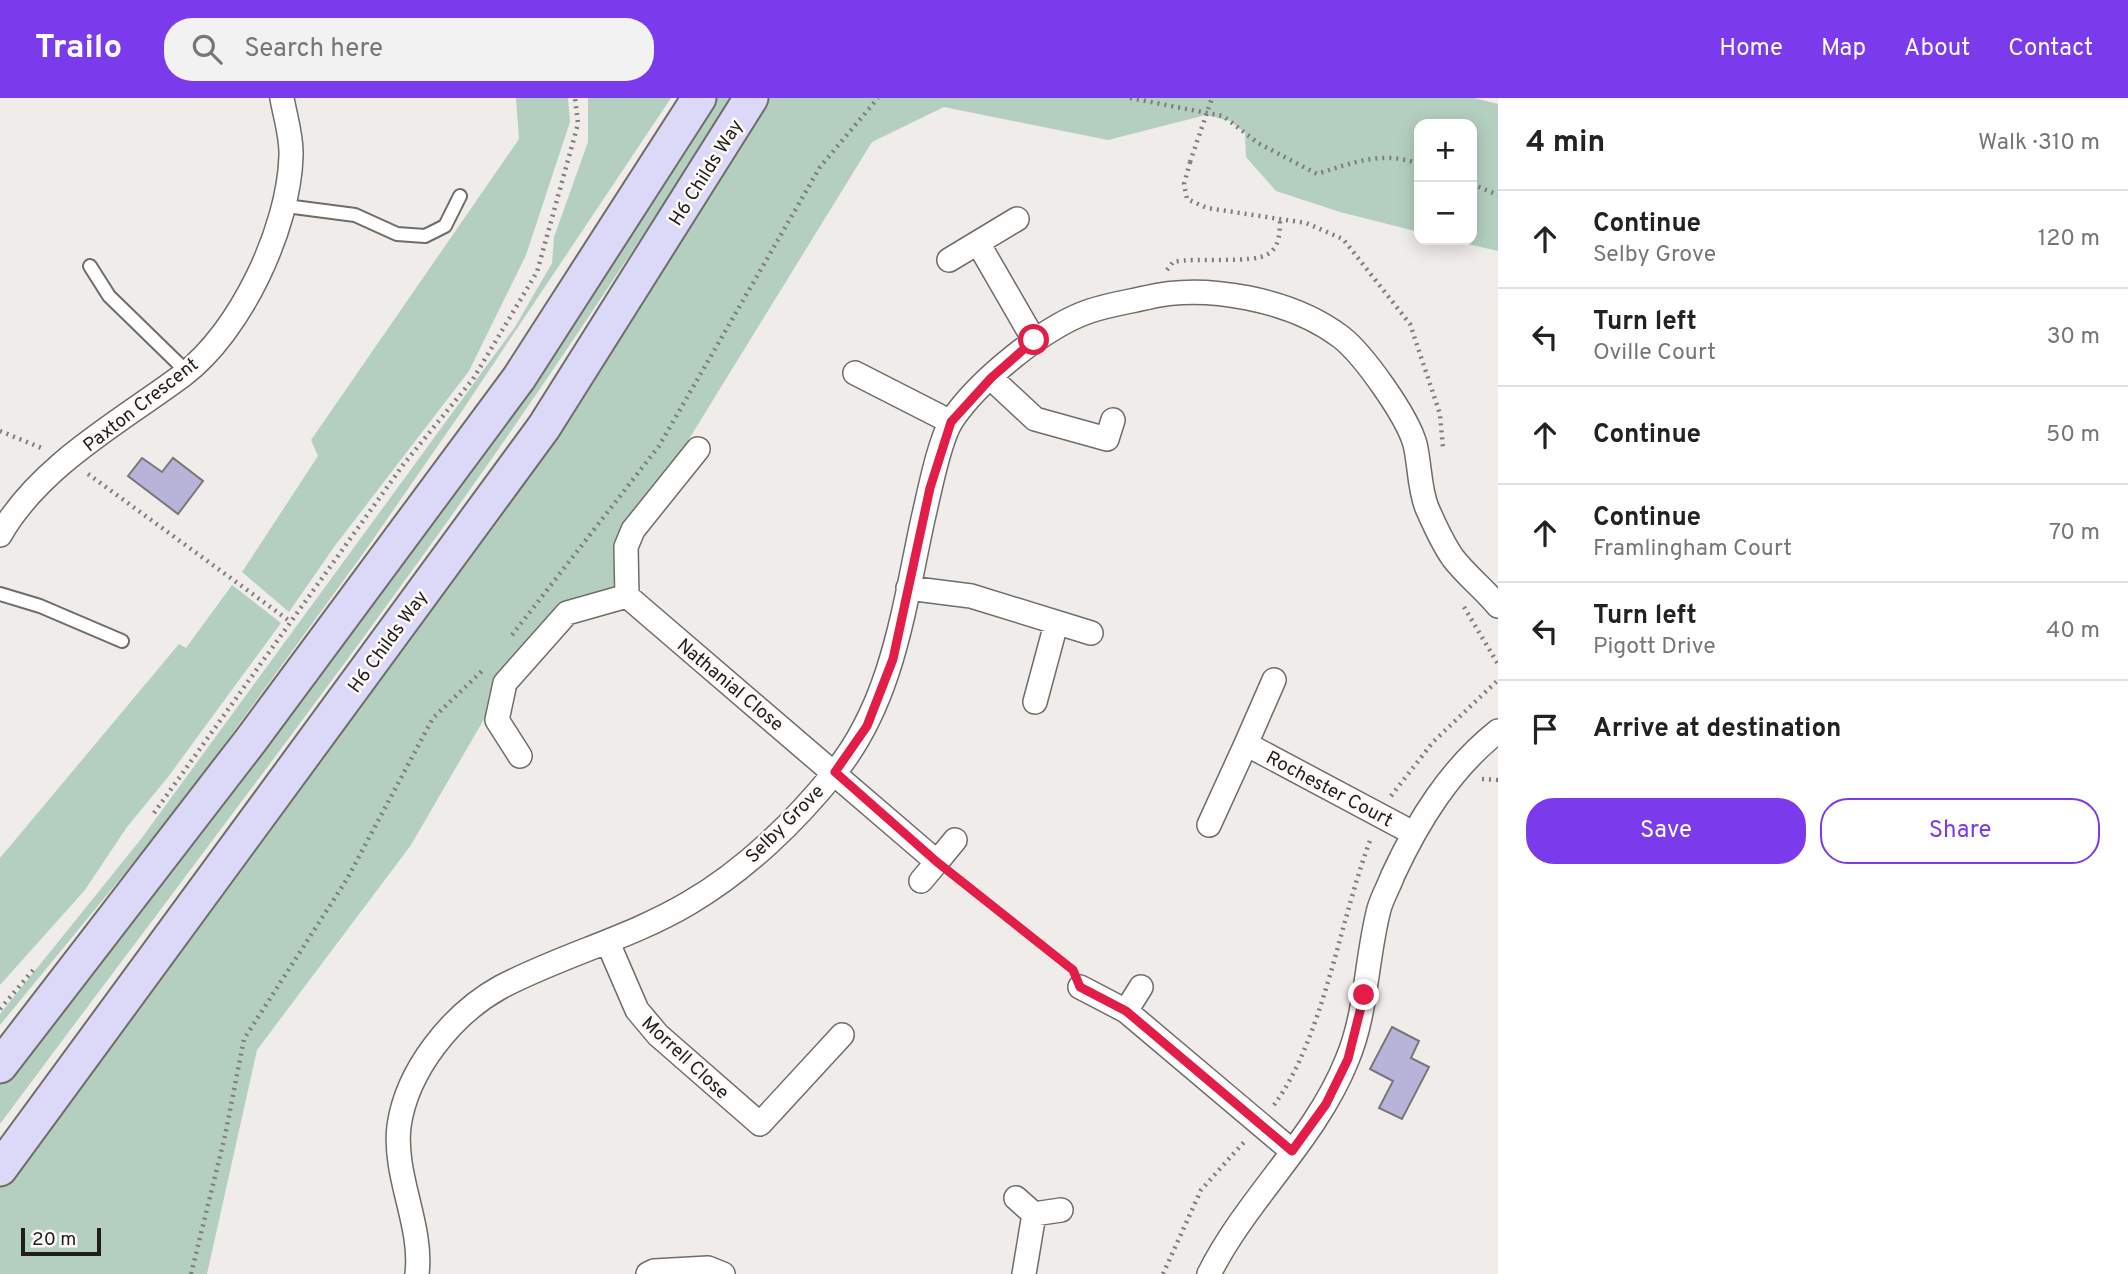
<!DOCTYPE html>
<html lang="en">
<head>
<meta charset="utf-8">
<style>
	:root { --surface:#fff; --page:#f2f2f2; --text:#222; --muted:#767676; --line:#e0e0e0; --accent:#7c3aed }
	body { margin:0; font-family:Overpass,sans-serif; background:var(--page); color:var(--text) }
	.controls { position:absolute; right:21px; top:21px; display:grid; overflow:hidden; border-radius:14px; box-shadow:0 4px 18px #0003 }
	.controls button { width:63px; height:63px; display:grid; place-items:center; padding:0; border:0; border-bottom:2px solid var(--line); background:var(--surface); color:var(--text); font:35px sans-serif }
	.scale { position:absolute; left:21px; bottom:18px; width:80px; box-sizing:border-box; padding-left:7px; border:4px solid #1f1e1d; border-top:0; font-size:19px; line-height:24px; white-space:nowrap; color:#1f1e1d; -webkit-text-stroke:5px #fdfaf7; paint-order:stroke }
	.stop { position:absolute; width:21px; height:21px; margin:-16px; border:5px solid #e11d48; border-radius:50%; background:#fff }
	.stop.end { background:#e11d48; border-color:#fff; box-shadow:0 2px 7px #0008 }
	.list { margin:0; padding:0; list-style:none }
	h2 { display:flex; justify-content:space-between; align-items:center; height:91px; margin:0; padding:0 28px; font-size:30px }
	h2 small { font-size:23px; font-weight:400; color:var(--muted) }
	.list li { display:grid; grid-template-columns:46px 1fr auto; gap:21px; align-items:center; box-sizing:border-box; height:98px; padding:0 28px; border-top:2px solid var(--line) }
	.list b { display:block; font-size:26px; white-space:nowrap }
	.list p { margin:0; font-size:23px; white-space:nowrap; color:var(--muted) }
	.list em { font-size:23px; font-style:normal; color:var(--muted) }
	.actions { display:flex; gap:14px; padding:21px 28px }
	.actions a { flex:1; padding:16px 0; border:2px solid var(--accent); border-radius:28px; text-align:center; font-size:24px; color:var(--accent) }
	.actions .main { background:var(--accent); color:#fff }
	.icon { flex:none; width:38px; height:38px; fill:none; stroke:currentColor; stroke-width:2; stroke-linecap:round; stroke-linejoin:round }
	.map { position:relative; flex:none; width:1498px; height:1176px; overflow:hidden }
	header { display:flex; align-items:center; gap:42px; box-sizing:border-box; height:98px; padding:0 35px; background:var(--accent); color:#fff }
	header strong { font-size:33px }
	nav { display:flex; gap:38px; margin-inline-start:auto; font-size:24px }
	.search { width:490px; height:63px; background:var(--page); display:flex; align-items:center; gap:18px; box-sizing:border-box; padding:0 24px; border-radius:28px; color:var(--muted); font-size:26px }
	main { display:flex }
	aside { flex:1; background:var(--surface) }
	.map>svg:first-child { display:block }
	.green { fill:#b4cfc0 }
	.building { fill:#b8b4d9; stroke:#77777a; stroke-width:2 }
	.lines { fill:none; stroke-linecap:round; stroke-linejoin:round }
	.lane-casing { stroke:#6f6c6a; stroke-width:16 }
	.street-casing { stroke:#6f6c6a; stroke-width:26 }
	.secondary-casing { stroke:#6f6c6a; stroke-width:37 }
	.path { stroke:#7f7d7b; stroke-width:4.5; stroke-dasharray:2 5; stroke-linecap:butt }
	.lane { stroke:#fff; stroke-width:12 }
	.street { stroke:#fff; stroke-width:23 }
	.secondary { stroke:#dcd8f7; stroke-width:33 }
	.path-bridge { stroke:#7f7d7b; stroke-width:4.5; stroke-dasharray:2 5; stroke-linecap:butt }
	.route { stroke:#e11d48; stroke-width:9 }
	.labels { text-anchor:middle; stroke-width:5; stroke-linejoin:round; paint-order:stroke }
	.street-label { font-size:19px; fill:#1f1e1d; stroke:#fdfaf7 }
</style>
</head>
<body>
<header>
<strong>Trailo</strong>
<div class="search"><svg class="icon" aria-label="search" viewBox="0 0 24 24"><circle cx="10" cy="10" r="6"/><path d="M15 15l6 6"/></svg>Search here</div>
<nav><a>Home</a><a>Map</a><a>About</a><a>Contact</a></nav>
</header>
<main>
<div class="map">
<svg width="1498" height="1176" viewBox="0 0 1498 1176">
	<rect width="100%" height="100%" fill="#efece9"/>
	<path class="green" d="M516,0H568L570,24L526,157L469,273L334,449L289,514L242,474L318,358L311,342L519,41Z
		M588,0H671L464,310L365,453L175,714L0,927V916L141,741L515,229L552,165L554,139L588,44Z
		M713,0H732C638,146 543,290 442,431C298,632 147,828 0,1026V981Z
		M768,0H1474L1498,6V153L1451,142H1472V26H1419V134L1340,114L1276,93L1246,59L1245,35L1230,23L1206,17L1108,42L944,9L872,44L633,432L627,498L567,515L505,585L411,747L257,952L207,1176H0V1071Z
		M232,487L281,525L168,679L127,729L85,792L0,887V760L179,546L186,550Z"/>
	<path class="building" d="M142,360L162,374L173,360L203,383L178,416L128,378Z
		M1392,929L1419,943L1411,960L1429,969L1402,1021L1379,1010L1393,983L1370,971Z"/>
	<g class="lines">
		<g class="lane-casing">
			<path id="lane" d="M286,108L355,117L397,136L425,138L445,128L460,98
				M90,168L109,198L187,274
				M0,496L40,508L122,543"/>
		</g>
		<g class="street-casing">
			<path id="street" d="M978,145L1034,242
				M949,162L1017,121
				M855,275L951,324
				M991,280L1035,321L1107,341L1113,322
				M0,437C40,367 120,324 183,277C241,233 289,130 291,58C292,39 285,18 282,0
				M908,490L971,498L1091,535
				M627,498L626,449L633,432L698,351
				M1035,604L1056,526
				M1246,646L1274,582
				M520,658L497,622L505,585L567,515L627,498L937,764L921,783
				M1209,727L1246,646L1413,735
				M937,764L955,742
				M608,845L637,912L658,937L760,1026L842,937
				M1080,889L1126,913L1292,1053
				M1126,913L1141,889
				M1016,1100L1034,1116L1024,1176
				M1034,1116L1061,1112
				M417,1176C423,1127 393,1078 399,1028C407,972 452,916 501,889C562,857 630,840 689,805C744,773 795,724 835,674C893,603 904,508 923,421C929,396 939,343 952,322C978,283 1045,228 1090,213C1108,207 1127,204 1145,200C1204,185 1291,201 1341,239C1364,257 1407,318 1415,346C1420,367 1419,390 1427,410C1434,426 1443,446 1453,460C1466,477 1484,491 1498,508
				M648,1176L654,1173L708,1170L723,1176
				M1209,1176C1247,1100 1315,1042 1347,962C1367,915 1366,861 1379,811C1382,800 1389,788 1393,777C1418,723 1450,671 1498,633"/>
		</g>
		<g class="secondary-casing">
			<path id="secondary" d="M0,968L251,642L519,280L699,0
				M0,1071L544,329L751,0"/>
		</g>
		<path class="path" d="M1130,0L1223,18L1258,45L1317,76C1352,65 1383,52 1419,66
			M1190,64L1184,86L1187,101L1207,110L1306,125L1343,141L1410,226L1440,316L1443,350
			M1472,86L1498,97
			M1167,172L1173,164C1196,159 1253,166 1268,156C1280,149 1280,132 1280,120
			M0,333L44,351
			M88,376L291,524
			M1464,509L1498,566
			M512,537L659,348L820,69L878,0
			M1482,681L1498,682
			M1391,698L1433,644L1498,582
			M154,715L403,367L473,281L537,174L578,26L575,0
			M954,777L1070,870
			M0,911L34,871
			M1274,1007C1324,939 1340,821 1371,740
			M191,1176L225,1038L244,941L347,781L433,620L482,573
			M1163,1176L1201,1092L1244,1044"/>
		<use href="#lane" class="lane"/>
		<use href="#street" class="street"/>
		<use href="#secondary" class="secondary"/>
		<path class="path-bridge" d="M1190,64L1212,0"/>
	</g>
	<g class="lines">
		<path class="route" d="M1034,242L991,280L951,324L930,390L893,561L867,628L835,674L937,764L1073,872L1080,889L1126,913L1292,1053L1326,1006L1348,961L1364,897"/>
	</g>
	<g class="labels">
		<g class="street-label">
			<text transform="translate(705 74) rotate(-58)" y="7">H6 Childs Way</text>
			<text transform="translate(140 306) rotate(-38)" y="7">Paxton Crescent</text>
			<text transform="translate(387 543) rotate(-54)" y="7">H6 Childs Way</text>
			<text transform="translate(731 586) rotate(40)" y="7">Nathanial Close</text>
			<text transform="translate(1330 690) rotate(28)" y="7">Rochester Court</text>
			<text transform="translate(784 725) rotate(-45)" y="7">Selby Grove</text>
			<text transform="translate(686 959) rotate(43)" y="7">Morrell Close</text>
		</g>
	</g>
</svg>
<div class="controls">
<button>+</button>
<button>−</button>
</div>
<div class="scale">20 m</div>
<div class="stop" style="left:1034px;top:242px"></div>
<div class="stop end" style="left:1364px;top:897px"></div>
</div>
<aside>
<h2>4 min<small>Walk · 310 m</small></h2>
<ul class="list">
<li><svg class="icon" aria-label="ahead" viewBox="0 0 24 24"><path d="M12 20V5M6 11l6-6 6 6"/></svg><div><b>Continue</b><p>Selby Grove</p></div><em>120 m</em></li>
<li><svg class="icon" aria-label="left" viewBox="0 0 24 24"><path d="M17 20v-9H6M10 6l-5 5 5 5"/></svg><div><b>Turn left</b><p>Oville Court</p></div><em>30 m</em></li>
<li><svg class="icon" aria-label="ahead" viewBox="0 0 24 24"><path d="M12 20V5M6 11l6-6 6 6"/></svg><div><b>Continue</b></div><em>50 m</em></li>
<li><svg class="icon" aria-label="ahead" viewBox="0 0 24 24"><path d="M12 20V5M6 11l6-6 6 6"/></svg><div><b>Continue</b><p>Framlingham Court</p></div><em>70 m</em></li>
<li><svg class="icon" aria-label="left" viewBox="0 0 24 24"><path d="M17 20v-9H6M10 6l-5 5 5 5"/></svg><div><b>Turn left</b><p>Pigott Drive</p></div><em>40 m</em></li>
<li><svg class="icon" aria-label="arrive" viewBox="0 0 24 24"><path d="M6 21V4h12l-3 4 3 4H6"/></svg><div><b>Arrive at destination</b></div></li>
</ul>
<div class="actions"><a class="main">Save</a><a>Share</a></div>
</aside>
</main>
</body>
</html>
